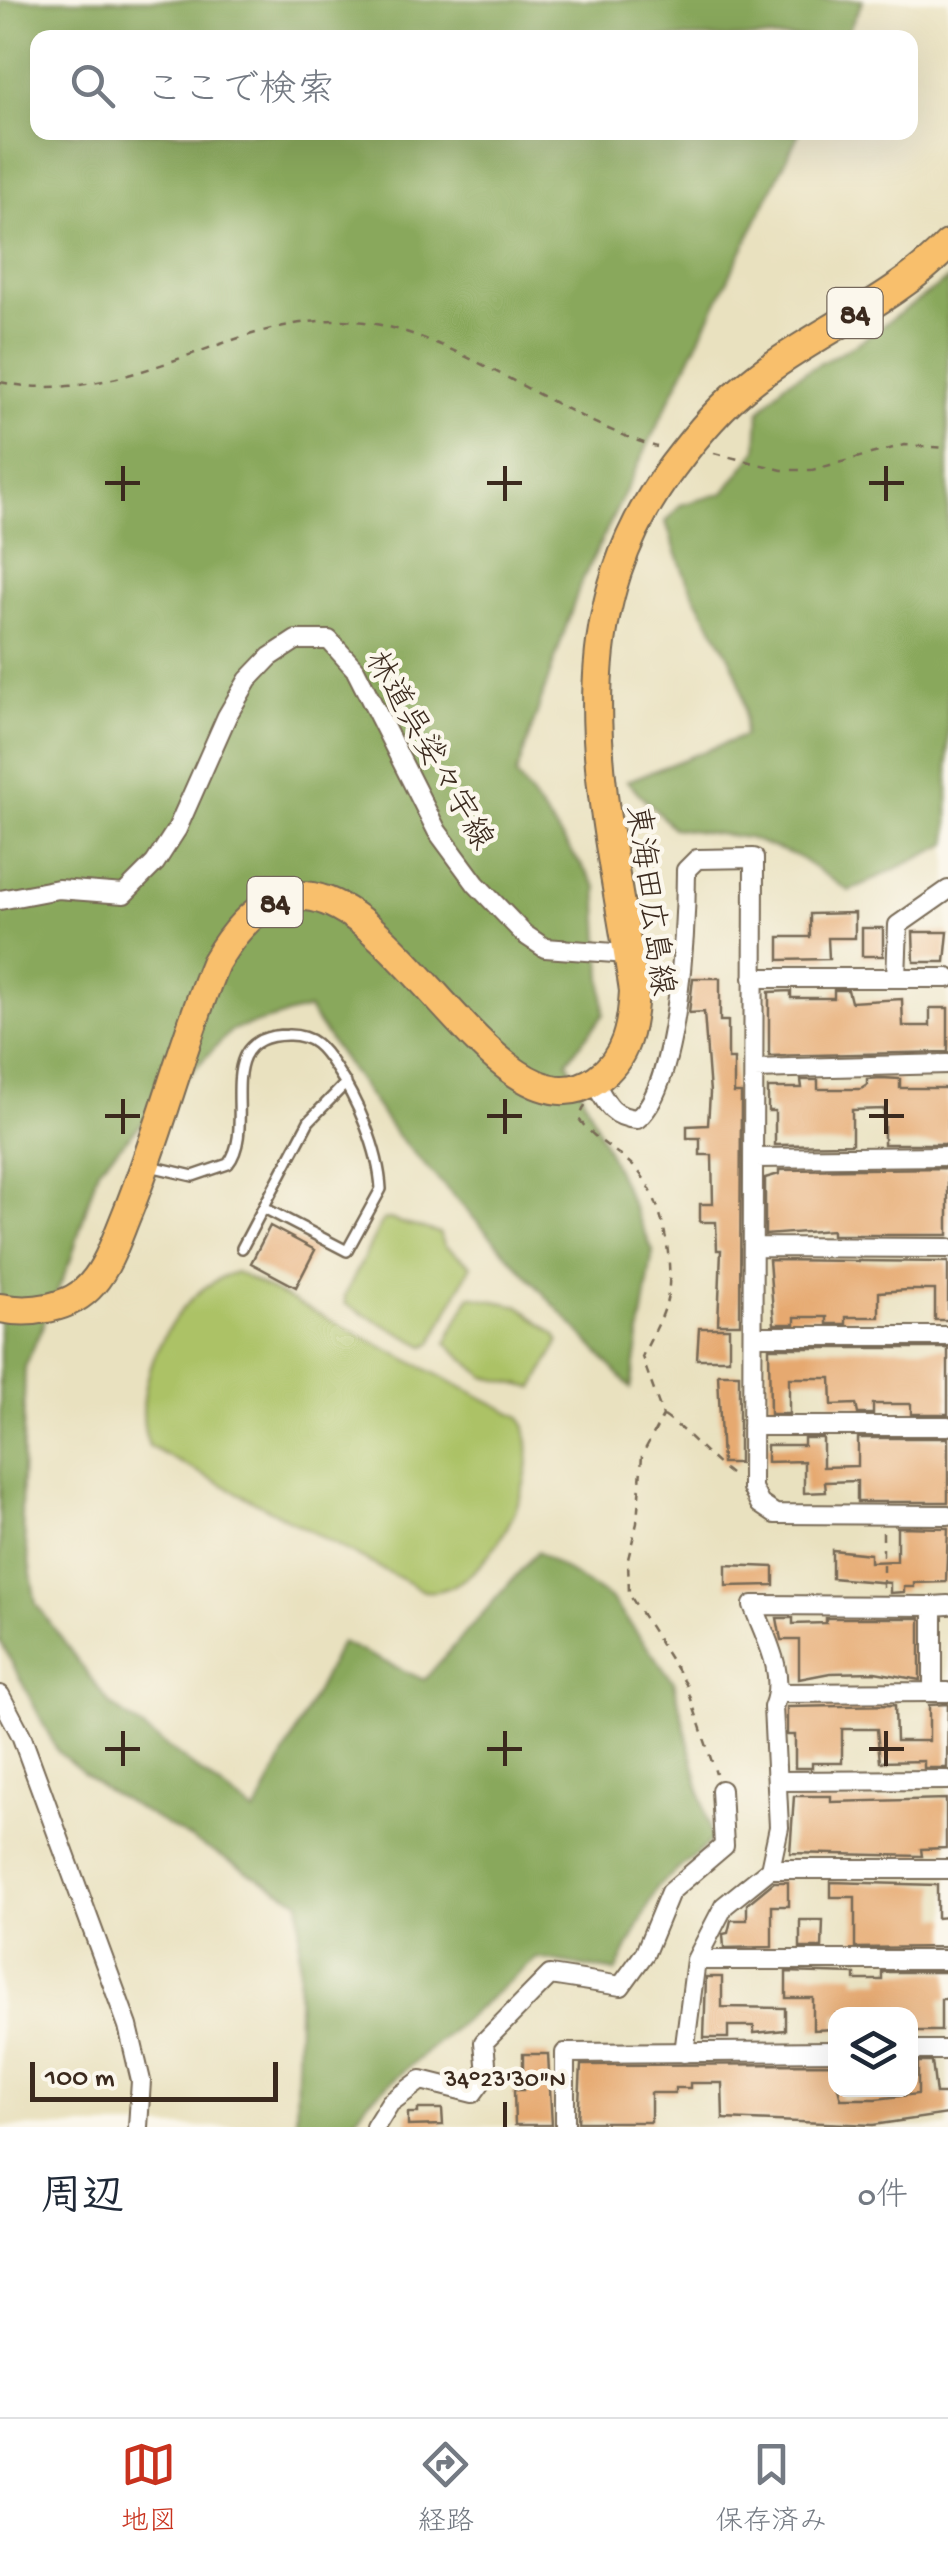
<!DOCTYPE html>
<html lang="ja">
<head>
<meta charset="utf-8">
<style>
	:root { --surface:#fff; --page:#f6f6f7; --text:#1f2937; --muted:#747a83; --line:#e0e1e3; --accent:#c8321e }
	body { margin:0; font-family:"Gochi Hand","Klee One",sans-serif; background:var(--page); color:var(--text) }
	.controls { position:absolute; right:30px; bottom:30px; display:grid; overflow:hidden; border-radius:20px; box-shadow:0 10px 40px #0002 }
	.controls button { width:90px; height:90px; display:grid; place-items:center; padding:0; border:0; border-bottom:2px solid var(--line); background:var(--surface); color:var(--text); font:50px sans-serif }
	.scale { position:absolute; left:30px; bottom:25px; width:248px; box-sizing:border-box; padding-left:10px; border:5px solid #3b2a1e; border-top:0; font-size:28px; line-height:35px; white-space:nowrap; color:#3b2a1e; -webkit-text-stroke:8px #fbf7ec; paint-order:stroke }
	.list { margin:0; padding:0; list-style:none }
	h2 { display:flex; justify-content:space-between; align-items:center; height:130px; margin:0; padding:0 40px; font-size:42px }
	h2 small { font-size:32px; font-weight:400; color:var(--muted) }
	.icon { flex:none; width:55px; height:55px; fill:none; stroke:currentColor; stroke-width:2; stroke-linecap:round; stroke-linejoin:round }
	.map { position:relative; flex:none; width:948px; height:2127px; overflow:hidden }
	.search { position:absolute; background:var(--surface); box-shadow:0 10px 40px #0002; left:30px; right:30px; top:30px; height:110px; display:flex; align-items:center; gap:25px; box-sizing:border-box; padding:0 35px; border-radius:20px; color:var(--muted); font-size:38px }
	.sheet { height:290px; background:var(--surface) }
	nav { display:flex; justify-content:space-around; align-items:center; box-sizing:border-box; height:140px; border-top:2px solid var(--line); background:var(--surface); font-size:28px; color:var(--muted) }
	nav a { display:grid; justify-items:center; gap:5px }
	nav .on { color:var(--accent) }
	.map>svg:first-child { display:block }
	.green { fill:#acc266; stroke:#747642; stroke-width:2.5 }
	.forest { fill:#89a85b; stroke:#62693c; stroke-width:2.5 }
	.building { fill:#e6a970 }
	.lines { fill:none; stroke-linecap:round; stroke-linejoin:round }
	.service-casing { stroke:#786a56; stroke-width:14 }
	.minor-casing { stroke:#786a56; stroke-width:22 }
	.primary-casing { stroke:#786a56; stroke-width:32 }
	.path { stroke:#786a56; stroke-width:2.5; stroke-dasharray:8 8; stroke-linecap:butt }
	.service { stroke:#fff; stroke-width:9 }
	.minor { stroke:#fff; stroke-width:18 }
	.primary { stroke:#f8bf6c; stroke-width:28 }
	.ticks { fill:none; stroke:#3b2a1e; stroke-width:4 }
	.labels { text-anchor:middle; stroke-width:9; stroke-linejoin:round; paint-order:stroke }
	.shield { fill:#fbf7ec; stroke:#75685c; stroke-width:2.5 }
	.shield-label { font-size:30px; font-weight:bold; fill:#3b2a1e }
	.street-label { font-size:32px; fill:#3b2a1e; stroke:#fbf7ec }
	.ticks-label { font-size:25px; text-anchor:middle; fill:#3b2a1e; stroke:#fbf7ec; stroke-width:9; stroke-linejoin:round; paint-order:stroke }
</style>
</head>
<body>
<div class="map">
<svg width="948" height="2127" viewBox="0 0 948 2127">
	<rect width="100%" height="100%" fill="#fbf7ec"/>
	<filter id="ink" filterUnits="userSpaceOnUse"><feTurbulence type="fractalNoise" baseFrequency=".01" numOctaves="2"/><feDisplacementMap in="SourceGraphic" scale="20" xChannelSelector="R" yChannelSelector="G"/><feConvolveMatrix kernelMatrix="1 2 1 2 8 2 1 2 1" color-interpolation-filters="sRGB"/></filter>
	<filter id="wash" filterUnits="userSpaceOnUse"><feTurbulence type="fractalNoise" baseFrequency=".0048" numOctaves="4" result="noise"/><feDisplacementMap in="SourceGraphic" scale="40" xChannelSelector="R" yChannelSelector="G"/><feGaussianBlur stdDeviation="2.25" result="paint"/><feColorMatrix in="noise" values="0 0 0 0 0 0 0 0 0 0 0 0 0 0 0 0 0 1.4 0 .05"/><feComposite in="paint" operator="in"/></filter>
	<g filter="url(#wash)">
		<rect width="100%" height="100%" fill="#e9e1bf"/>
		<path class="green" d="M390,1219C407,1227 422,1226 439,1233L445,1246L471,1265L432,1343L425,1346L345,1304V1295L383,1220Z
			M236,1272L520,1417C552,1468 487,1599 424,1591L149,1446C126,1387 174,1288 236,1272Z
			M470,1296L519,1306L557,1336L559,1342L534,1388L485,1377L446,1343Z"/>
		<path class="forest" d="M0,0H863L845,38H38V132L799,133L580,585L516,775L597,887L604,1014L567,1061L653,1251L631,1388L395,1133L308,1009L232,1030L98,1169L71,1259L25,1367L21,1513L36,1604L109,1703L255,1813L341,1642L424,1680L537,1552L611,1599L674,1682L712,1841L658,1886L616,1972L537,1958L367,2102L351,2127H296L300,1902L101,1787L58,1752L0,1640Z
			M948,279V844L849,891L797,856L748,838L673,828L627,781L744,736C751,668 714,639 688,582C679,563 673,542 666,522L680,505L724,493L757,450L759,412L785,383L861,341Z"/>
		<g id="blocks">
			<path class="building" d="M855,913V938H828L829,959L779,960V937H810V914Z
				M862,928H883V956H862Z
				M913,932H948L945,962H914Z
				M693,978H720V1021H728V1059H734V1093H741L740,1324H718L721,1250H717L716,1222H700V1204H713L712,1155H700V1138H687V1126L708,1125L710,1093L704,1012L689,1013Z
				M834,990H848L851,1002L902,999L903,1026H930V1008H948V1052L769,1056V992L791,991V998H834Z
				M881,1078L900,1079V1088H948V1144H884V1109L852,1110V1144L775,1145V1111H768V1088H802L801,1080H818V1089H861L867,1085V1079Z
				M948,1168V1235H832V1230L765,1235V1178L779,1174V1170Z
				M270,1226L315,1250L296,1287L251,1263Z
				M769,1260L948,1262V1320H935V1290H907L879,1292V1317H846V1324H827V1317H795V1324H774Z
				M699,1328H729V1359H697Z
				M769,1348H948V1414H911V1404H873V1414H858L856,1404L832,1405L831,1378H789V1414H770Z
				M718,1374H739V1463H722Z
				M804,1438H823V1467L858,1466V1438H948V1502H857V1481L825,1482L826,1492L804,1493V1461L767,1462V1445H804Z
				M897,1527L948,1528L946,1582L914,1583V1587H904V1592L890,1593V1583L832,1578V1550L870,1554V1562L897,1561Z
				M726,1565L774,1567V1585L726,1586Z
				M777,1618H793V1624L826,1623V1618H920V1680L875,1672L830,1673L799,1679V1640H781Z
				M948,1704L947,1768H924V1761L880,1762L877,1729H842V1763H812V1768H795V1735H787V1707L895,1705L896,1741H929V1705Z
				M794,1796H831V1802L946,1799V1848L921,1849L922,1856L790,1853Z
				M774,1882H788V1906H772V1947L724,1948L723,1934L728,1933L731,1920H747V1904Z
				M831,1882L937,1885V1918L948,1917V1947L855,1948V1897H831Z
				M800,1920H823L822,1948H800Z
				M786,1972L855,1974V1980H882V1972H948V1999H941V2031H910V2014H836V2029L813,2030V1998H786Z
				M706,1977H722V2007L785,2008V2030L754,2033V2026H728V2038H704Z
				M523,2054H548L552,2125H515L514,2090H523Z
				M918,2062H932L936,2094H948V2114L873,2125L723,2119L722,2083H690V2088H675V2093H651V2122H578L581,2065L832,2064L841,2099H876L918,2094Z
				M418,2109H442L443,2125L408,2126V2113H418Z"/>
		</g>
	</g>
	<g filter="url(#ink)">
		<use href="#blocks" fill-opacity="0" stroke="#786a56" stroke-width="2.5"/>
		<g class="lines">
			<g class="service-casing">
				<path id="service" d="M150,1166L193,1176L228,1164C259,1125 207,1036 287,1035C312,1034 323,1048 335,1067C357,1099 379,1150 381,1189L347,1251L264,1208
					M242,1248L309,1121L346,1083"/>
			</g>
			<g class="minor-casing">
				<path id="minor" d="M0,900L58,889L124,894L155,863L177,829L227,716L248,680L270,657L296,640H329L355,669L437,831L476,884L524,934L545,948L628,954
					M753,978H948
					M896,978L898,925L948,890
					M754,1069L948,1064
					M594,1081C606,1103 611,1117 637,1119C679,1087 686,924 686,870L697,859L754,858L752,1488L760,1504L775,1514L948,1515
					M753,1158L948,1156
					M753,1247L948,1248
					M754,1336H948
					M752,1426H948
					M948,1605L933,1606V1692H948
					M779,1693L933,1692
					M0,1695L21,1735L128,2026L141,2081L138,2127
					M778,1781L948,1780
					M770,1869H948
					M696,1960H948
					M910,2050H948
					M684,2053L696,1960L724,1906L770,1869L779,1827L773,1707C787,1674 765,1637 753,1605L933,1606
					M375,2127L390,2103L421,2080L473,2093L487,2074L484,2042L550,1975L621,1986L645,1953L670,1892L724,1846L721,1790
					M565,2127V2053L836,2051"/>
			</g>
			<g class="primary-casing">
				<path id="primary" d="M0,1308C30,1314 71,1309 92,1284C108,1266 117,1238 126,1216C160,1133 181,1046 215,963C348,736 475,1163 597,1079C627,1058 632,1025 634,991C607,807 550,629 673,466C698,433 722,404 756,378C817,331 894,301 948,245"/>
			</g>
			<path class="path" d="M0,382C124,408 215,324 333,320C438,317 554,418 657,447
				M714,453L782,470H812L904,445L948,448
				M585,1105L579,1119C595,1142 620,1151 638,1171C663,1199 677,1271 665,1307C660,1324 649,1341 642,1357L663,1416L642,1455L637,1523L628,1559L629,1594L686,1684L716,1774
				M664,1416C691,1434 707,1458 733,1476
				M883,1588V1531"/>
			<use href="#service" class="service"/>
			<use href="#minor" class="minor"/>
			<use href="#primary" class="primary"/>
		</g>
	</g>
	<path class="ticks" d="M123,466V501M505,466V501M886,466V501M105,483H140M487,483H522M869,483H904M123,1099V1134M505,1099V1134M886,1099V1134M105,1116H140M487,1116H522M869,1116H904M123,1731V1766M505,1731V1766M886,1731V1766M105,1749H140M487,1749H522M869,1749H904M505,2102V2127"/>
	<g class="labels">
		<g class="shield">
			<rect x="827.5" y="288" width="55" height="50" rx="8"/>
			<rect x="247.5" y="877" width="55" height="50" rx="8"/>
		</g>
		<g class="shield-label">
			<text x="855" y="323">84</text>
			<text x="275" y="912">84</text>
		</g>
		<g class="street-label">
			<text transform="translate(431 749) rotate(60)" y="11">林道呉娑々宇線</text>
			<text transform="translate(652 900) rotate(82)" y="11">東海田広島線</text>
		</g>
	</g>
	<g class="ticks-label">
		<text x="505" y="2086">34°23'30"N</text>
	</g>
</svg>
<div class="controls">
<button><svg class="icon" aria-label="layers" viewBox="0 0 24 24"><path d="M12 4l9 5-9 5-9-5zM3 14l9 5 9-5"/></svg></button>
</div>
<div class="scale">100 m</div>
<div class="search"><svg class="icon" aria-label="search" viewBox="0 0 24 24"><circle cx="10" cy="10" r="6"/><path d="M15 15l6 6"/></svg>ここで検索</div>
</div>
<section class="sheet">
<h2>周辺<small>0件</small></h2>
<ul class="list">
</ul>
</section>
<nav>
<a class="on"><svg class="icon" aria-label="map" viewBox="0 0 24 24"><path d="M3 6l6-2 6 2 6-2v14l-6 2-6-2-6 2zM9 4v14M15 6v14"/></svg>地図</a>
<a><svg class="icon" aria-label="directions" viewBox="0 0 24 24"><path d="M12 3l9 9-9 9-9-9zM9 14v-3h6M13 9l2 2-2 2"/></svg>経路</a>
<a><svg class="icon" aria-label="saved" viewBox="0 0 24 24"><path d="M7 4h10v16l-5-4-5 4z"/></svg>保存済み</a>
</nav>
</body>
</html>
